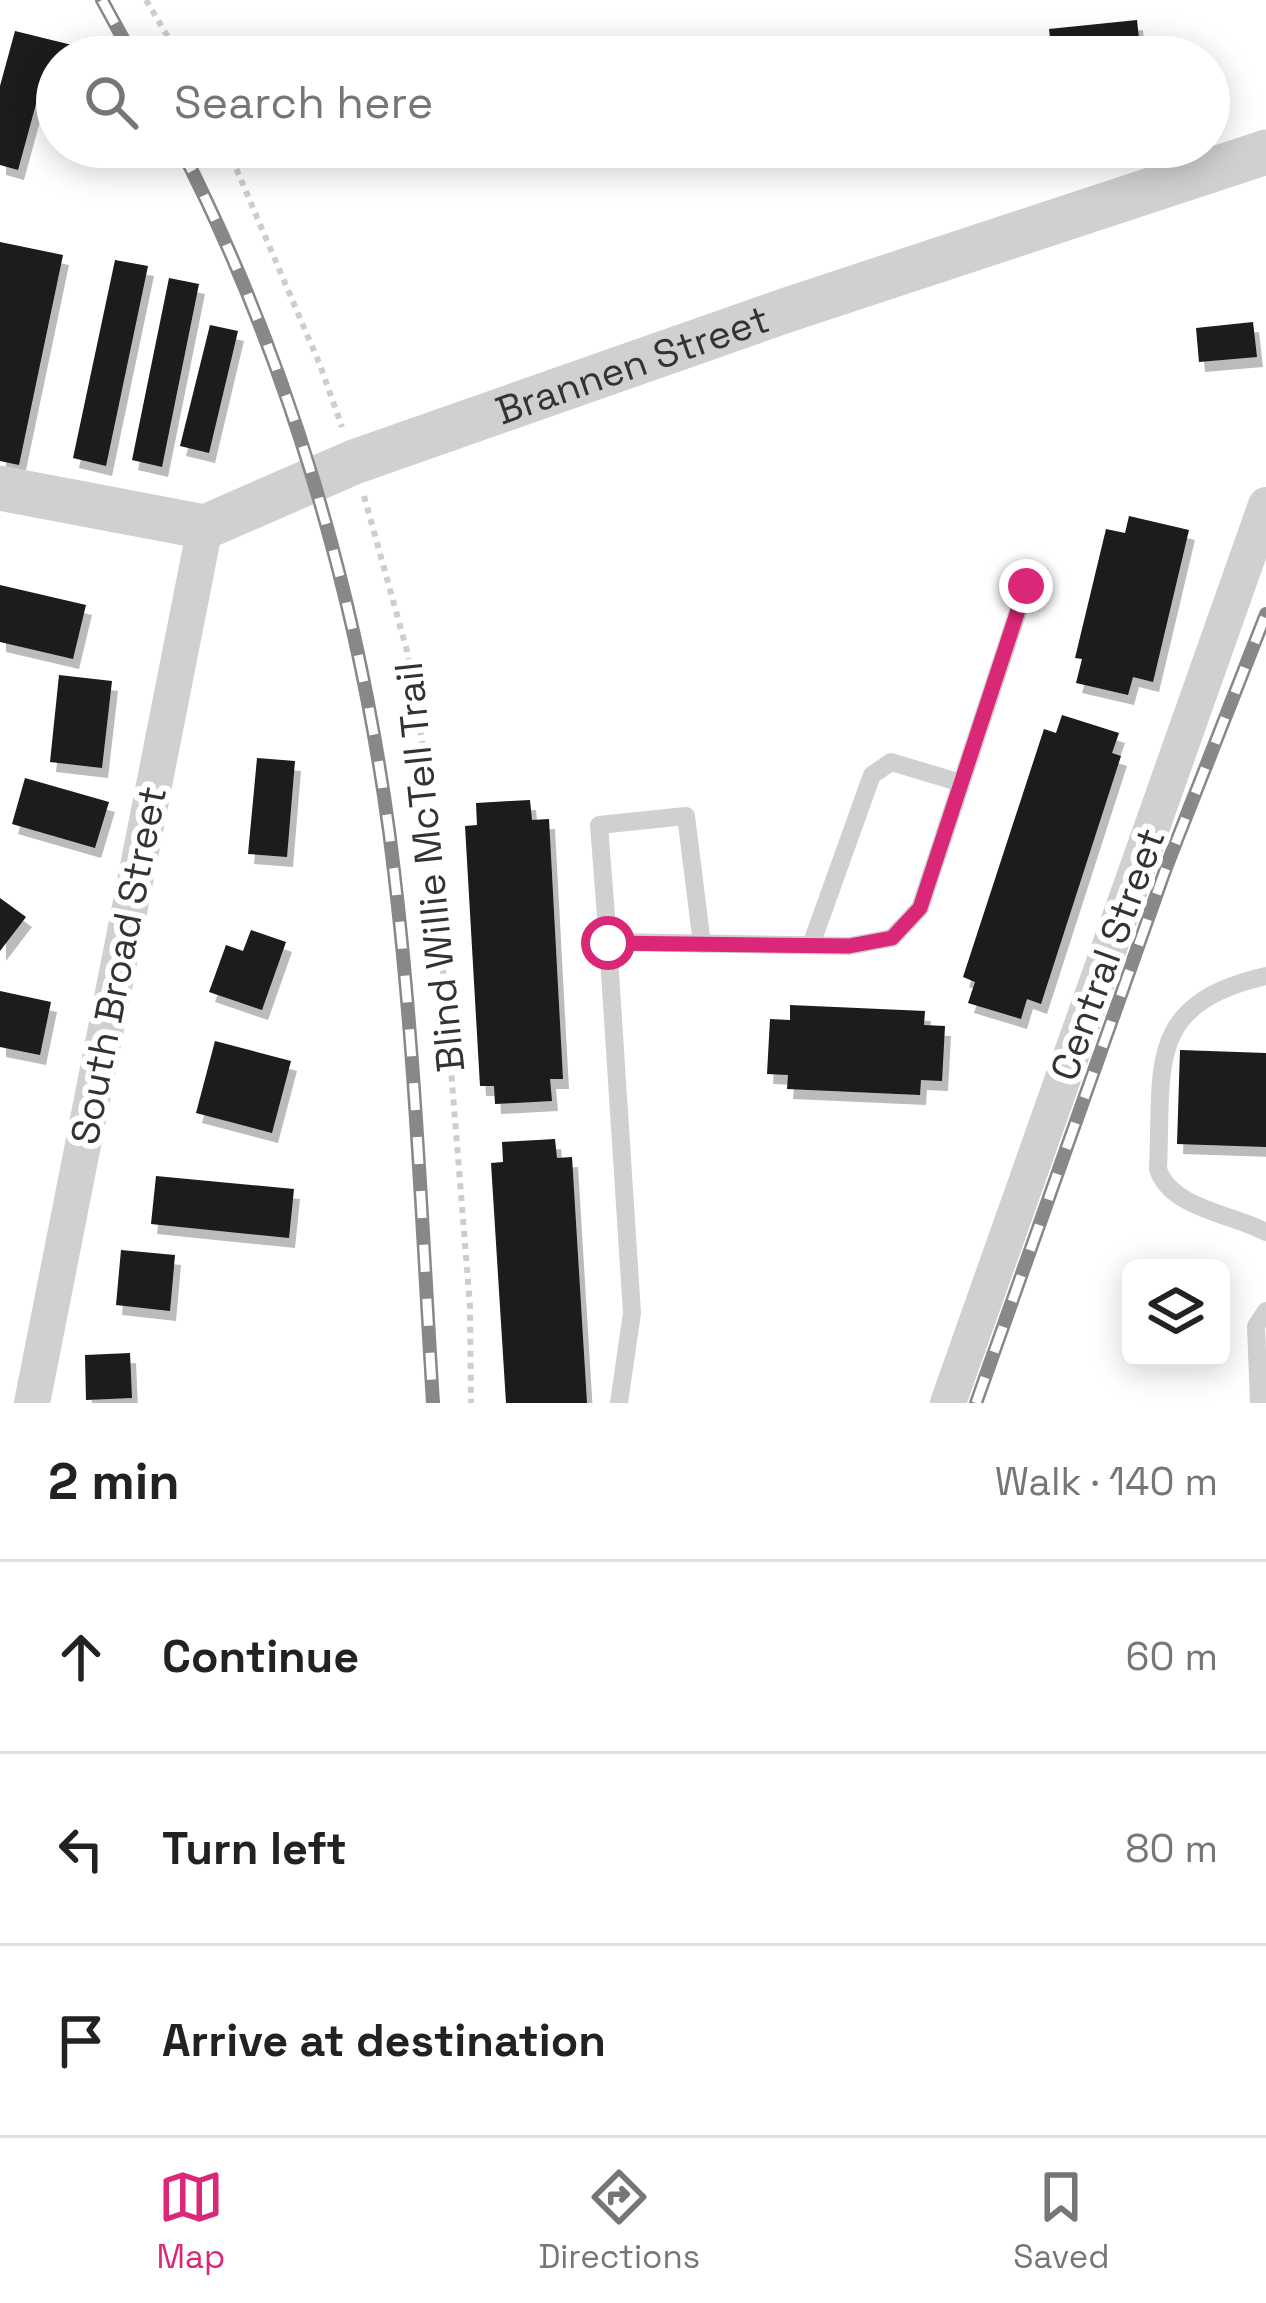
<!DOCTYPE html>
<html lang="en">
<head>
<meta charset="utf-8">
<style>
	:root { --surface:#fff; --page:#f2f2f2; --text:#222; --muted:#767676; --line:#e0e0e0; --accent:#db2777 }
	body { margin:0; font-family:"Space Grotesk",sans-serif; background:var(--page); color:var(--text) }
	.controls { position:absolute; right:36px; bottom:36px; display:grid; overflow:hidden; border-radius:18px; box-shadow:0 6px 30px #0003 }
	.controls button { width:108px; height:108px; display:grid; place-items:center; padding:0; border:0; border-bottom:3px solid var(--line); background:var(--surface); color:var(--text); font:60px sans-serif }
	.stop { position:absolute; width:36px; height:36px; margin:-27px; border:9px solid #db2777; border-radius:50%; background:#fff }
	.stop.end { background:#db2777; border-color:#fff; box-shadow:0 3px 12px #0008 }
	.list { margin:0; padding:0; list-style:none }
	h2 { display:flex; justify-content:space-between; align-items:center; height:156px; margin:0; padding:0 48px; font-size:51px }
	h2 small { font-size:39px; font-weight:400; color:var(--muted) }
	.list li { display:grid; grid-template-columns:78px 1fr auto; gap:36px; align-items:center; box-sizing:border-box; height:192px; padding:0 48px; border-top:3px solid var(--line) }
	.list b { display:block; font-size:45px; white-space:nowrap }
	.list em { font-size:39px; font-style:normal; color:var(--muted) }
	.icon { flex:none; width:66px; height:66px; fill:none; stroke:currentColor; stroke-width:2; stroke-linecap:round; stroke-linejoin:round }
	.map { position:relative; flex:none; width:1266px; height:1403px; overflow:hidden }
	.search { position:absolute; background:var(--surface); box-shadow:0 6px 30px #0003; left:36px; right:36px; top:36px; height:132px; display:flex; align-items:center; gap:30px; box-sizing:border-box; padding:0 42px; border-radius:66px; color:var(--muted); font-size:45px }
	.sheet { height:732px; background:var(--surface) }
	nav { display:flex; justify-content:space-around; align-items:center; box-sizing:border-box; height:168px; border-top:3px solid var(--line); background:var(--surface); font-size:33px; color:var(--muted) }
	nav a { display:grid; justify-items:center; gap:6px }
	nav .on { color:var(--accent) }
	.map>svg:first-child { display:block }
	.building { fill:#1a1a1a; filter:url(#shadow) }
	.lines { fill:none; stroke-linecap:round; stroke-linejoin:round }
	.path { stroke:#cdcdcd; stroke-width:6; stroke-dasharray:6 6; stroke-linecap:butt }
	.service { stroke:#d0d0d0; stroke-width:18 }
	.minor { stroke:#d0d0d0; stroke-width:36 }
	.tertiary { stroke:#d0d0d0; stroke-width:45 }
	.rail-casing { stroke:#888; stroke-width:14 }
	.rail { stroke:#fff; stroke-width:9; stroke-dasharray:27; stroke-linecap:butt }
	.route { stroke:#db2777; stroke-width:15 }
	.labels { text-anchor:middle; stroke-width:12; stroke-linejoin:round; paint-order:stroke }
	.street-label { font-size:39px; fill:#333; stroke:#fff }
</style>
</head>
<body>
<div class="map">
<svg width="1266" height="1403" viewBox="0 0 1266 1403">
	<defs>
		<filter id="shadow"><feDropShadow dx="6" dy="10" stdDeviation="0" flood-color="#0004"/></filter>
	</defs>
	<rect width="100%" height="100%" fill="#fff"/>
	<path class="building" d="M1137,20L1141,57H1052L1049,29Z
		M15,31L76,46L73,57H57V109L36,104L18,170L0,165V86Z
		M0,242L63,255L19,465L0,461Z
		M115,260L148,266L106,466L73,458Z
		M169,278L199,284L162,467L132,460Z
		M1253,322L1257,357L1199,362L1196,328Z
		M210,325L238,331L209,453L180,446Z
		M1129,516L1189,530L1153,682L1133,677L1128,695L1076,683L1082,659L1075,658L1106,529L1125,533Z
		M0,585L86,605L73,659L0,642Z
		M59,675L112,681L102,768L50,762Z
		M1062,715L1119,733L1112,753L1121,756L1041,1004L1027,999L1021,1019L968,1003L975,982L963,977L1044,729L1056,733Z
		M257,758L295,761L287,857L248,854Z
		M25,778L109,802L95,848L12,824Z
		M530,800L532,820L549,819L563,1079H550L552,1101L495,1104L494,1086H480L465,826L477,825L476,803Z
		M0,898L26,917L0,951Z
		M251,930L286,942L262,1010L209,992L226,945L243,951Z
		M0,991L51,1002L40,1055L0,1047Z
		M790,1005L925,1011L924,1025L945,1026L942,1081L921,1080L920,1095L787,1089L788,1075L767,1074L770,1019L790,1020Z
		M215,1041L291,1061L272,1133L196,1113Z
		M1180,1050L1266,1053V1147L1177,1144Z
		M555,1139L557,1158L572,1157L587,1403H506L491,1163L503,1162L502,1142Z
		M156,1176L294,1189L289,1238L151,1224Z
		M121,1250L175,1255L170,1311L116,1305Z
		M130,1353L132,1398L86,1400L85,1355Z"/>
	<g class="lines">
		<path class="path" d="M146,0L180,57
			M227,147L320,365L342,427
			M364,496L407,651L427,771L470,1306L471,1403"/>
		<path class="service" d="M608,942L599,825L686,816L702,944
			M811,945L872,775L891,762L961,783
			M1266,976C1144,1004 1163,1066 1158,1169C1170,1208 1232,1214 1266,1232
			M619,1403L632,1313L608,942L849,946L892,938L920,908L1026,587
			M1259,1403L1256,1326L1266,1311"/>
		<path class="minor" d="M32,1403L205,527
			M948,1403L1266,505"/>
		<path class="tertiary" id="s1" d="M0,488L205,527L354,462L787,310L1266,152"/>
		<g class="rail-casing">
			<path id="rail" d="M102,0L133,57
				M180,147C289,360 357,595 389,831C414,1021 421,1212 433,1403
				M976,1403L1167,865L1266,614"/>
		</g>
		<use href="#rail" class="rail"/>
	</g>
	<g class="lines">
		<path class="route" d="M608,943L849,946L892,938L920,908L1026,586"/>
	</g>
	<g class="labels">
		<g class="street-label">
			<text dy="14" stroke="none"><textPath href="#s1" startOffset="666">Brannen Street</textPath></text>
			<text transform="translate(429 867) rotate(-96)" y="14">Blind Willie McTell Trail</text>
			<text transform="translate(1107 954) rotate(-70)" y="14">Central Street</text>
			<text transform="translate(118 965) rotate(-79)" y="14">South Broad Street</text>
		</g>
	</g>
</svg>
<div class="controls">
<button><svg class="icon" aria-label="layers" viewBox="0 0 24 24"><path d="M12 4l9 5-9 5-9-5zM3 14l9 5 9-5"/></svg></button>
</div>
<div class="stop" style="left:608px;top:943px"></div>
<div class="stop end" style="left:1026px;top:586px"></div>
<div class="search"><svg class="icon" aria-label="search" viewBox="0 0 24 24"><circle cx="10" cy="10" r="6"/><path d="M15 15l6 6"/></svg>Search here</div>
</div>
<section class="sheet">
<h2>2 min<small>Walk · 140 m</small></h2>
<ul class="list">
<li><svg class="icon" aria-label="ahead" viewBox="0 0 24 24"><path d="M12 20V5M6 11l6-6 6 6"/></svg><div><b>Continue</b></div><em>60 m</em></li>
<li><svg class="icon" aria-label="left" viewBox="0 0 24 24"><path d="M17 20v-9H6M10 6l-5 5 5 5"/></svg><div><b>Turn left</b></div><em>80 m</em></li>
<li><svg class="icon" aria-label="arrive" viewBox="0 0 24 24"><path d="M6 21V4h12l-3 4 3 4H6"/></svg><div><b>Arrive at destination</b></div></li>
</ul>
</section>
<nav>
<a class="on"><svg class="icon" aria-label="map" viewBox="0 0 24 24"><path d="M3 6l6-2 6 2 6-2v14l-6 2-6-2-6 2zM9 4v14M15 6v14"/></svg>Map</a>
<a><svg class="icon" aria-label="directions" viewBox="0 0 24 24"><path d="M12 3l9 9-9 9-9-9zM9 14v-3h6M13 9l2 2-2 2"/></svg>Directions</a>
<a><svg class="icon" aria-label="saved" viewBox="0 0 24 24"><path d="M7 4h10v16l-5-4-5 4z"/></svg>Saved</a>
</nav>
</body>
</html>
